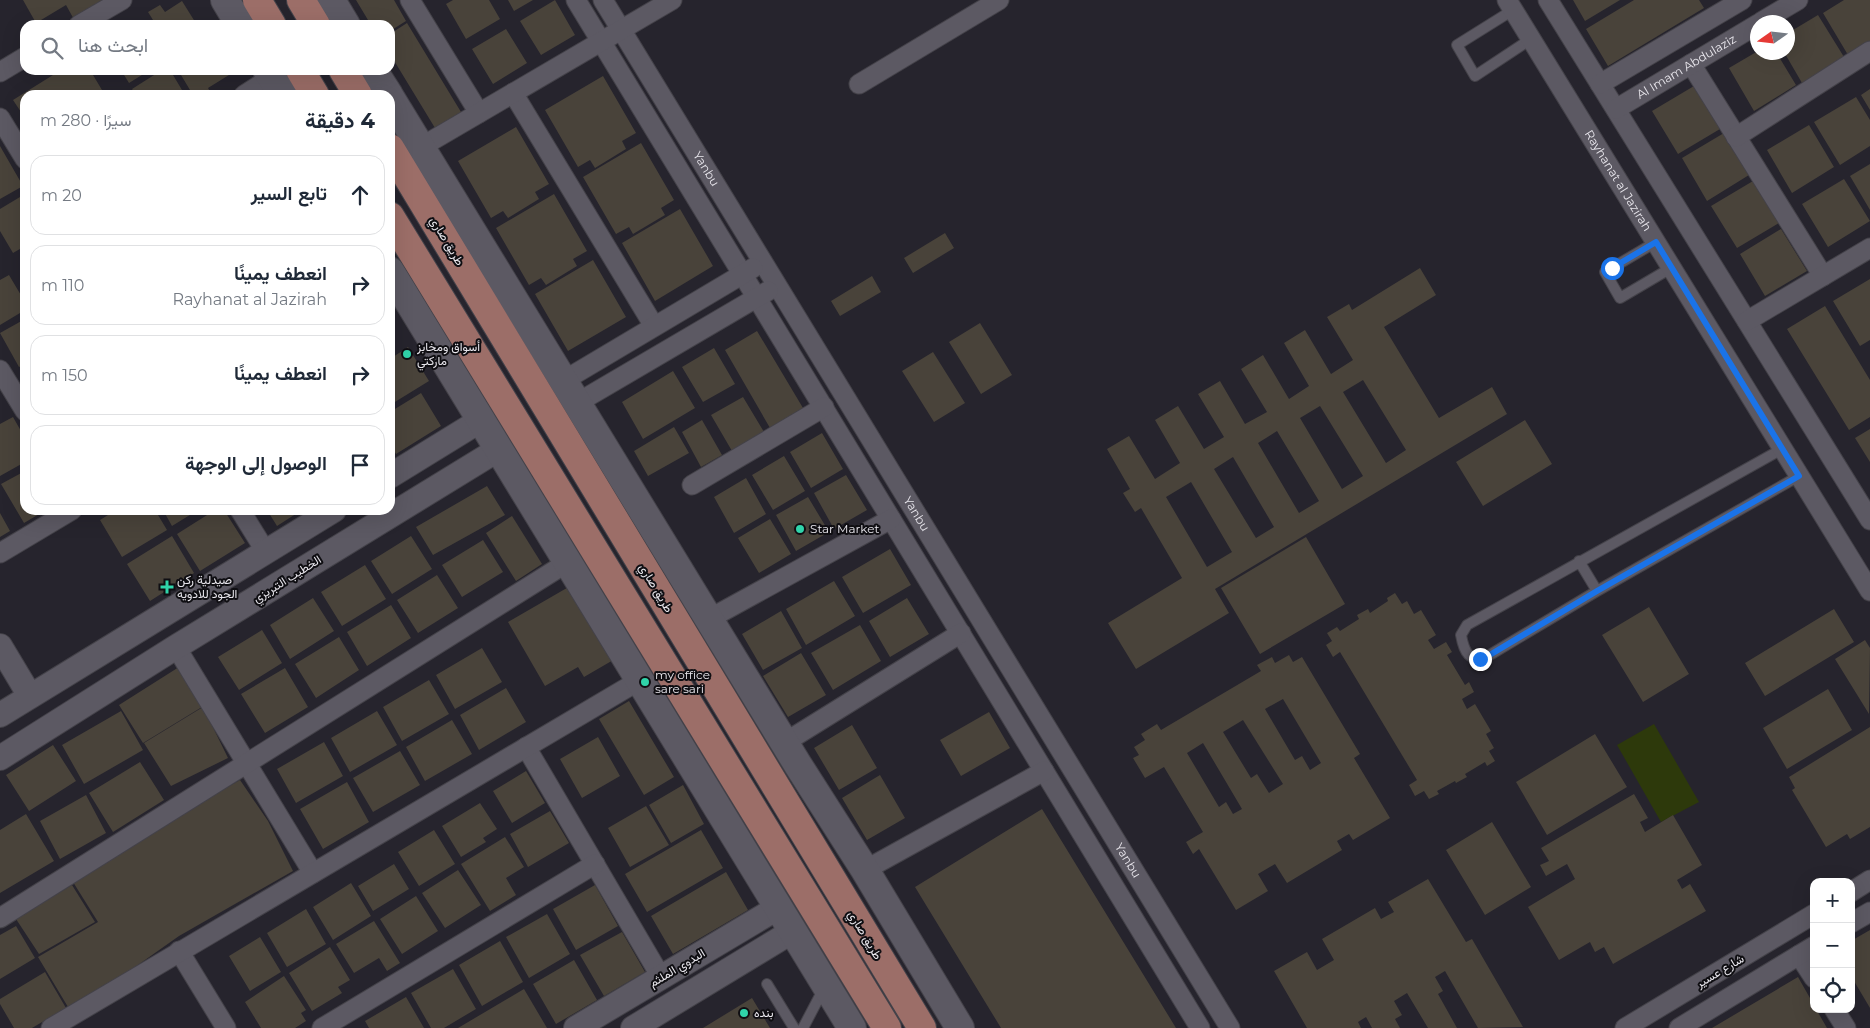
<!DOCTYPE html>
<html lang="ar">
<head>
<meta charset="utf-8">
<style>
	:root { --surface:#fff; --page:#f2f2f3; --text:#1f2937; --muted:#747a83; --line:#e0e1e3 }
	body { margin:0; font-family:Montserrat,Vazirmatn,sans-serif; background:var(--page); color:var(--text); direction:rtl }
	.controls { position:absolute; right:15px; bottom:15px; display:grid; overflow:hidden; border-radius:10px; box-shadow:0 5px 20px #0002 }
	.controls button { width:45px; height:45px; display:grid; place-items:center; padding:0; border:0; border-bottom:1px solid var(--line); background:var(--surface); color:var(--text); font:25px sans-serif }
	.compass { position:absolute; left:1750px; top:15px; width:45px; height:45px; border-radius:50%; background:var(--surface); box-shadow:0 5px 20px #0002; rotate:256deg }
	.stop { position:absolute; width:15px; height:15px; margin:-11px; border:4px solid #1a73e8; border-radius:50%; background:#fff }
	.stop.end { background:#1a73e8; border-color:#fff; box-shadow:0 1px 5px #0008 }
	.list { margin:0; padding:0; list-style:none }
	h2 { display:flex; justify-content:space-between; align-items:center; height:65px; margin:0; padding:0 20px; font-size:21px }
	h2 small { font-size:16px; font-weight:400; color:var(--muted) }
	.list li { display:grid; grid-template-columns:32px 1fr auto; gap:15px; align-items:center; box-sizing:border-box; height:80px; margin:0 10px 10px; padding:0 10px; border:1px solid var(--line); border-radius:15px }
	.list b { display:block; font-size:19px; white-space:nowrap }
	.list p { margin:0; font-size:16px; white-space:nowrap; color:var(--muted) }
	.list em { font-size:16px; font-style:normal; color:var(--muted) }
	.icon { flex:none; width:28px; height:28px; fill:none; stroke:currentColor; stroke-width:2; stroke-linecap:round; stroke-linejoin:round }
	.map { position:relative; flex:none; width:1870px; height:1028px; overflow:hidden; direction:ltr }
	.search { position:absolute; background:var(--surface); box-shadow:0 5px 20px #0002; left:20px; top:20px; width:375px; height:55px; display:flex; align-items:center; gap:12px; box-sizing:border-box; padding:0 18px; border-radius:15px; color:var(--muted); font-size:19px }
	.panel { position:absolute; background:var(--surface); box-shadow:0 5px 20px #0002; left:20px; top:90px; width:375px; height:425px; border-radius:15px; direction:rtl }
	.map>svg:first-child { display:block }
	.green { fill:#2d390b }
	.building { fill:#49433a; fill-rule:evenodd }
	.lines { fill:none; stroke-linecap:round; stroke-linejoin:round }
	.service-casing { stroke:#444249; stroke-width:12 }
	.minor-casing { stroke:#444249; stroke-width:21 }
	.tertiary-casing { stroke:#444249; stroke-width:26 }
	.secondary-casing { stroke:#444249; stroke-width:30 }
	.primary-casing { stroke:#444249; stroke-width:30 }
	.service { stroke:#5c5963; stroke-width:10 }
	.minor { stroke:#5c5963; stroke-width:19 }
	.tertiary { stroke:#5c5963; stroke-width:24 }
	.secondary { stroke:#5c5963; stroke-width:28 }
	.primary { stroke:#9c6e68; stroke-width:28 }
	.route { stroke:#1a73e8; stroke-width:6 }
	.poi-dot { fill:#30d4aa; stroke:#0f0e12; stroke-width:2 }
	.labels { text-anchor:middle; stroke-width:4; stroke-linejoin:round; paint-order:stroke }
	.street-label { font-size:12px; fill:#eae8ee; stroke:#0f0e12 }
	.poi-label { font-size:12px; fill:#eae8ee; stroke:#0f0e12; text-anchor:start }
</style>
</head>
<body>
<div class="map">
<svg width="1870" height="1028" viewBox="0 0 1870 1028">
	<rect width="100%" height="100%" fill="#26242d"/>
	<path class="green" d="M1654,724L1699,802L1661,822L1617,745Z"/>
	<path class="building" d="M23,0H108L76,23L66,5L36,23Z
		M356,0H394L406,21L390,31V25H371Z
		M453,0H489L500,19L466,39L446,4Z
		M508,0H533L514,11Z
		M555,0L575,35L541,55L520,21Z
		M1573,0H1620L1585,21Z
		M1634,0H1699L1704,8L1608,66L1586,29Z
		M1844,0H1870V42L1848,55L1823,13Z
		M182,1L197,25H149L148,23L153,20L148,12L160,5L165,12Z
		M1818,15L1844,57L1802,83L1784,52H1788V33Z
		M407,23L461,112L435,128L390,54V34Z
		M506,29L527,63L493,84L472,49Z
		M1758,51V52H1776L1796,85L1754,111L1729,68Z
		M61,70H90L105,95H25V118L13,100Z
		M121,70H150L129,83Z
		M162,70H170L185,95H136L132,89Z
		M178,70H226L229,75L208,88L212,95H198L197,93L193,95Z
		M603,76L636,133L622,141L626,149L595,168L590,160L578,167L545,110Z
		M1694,86L1720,129L1678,154L1652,111Z
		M1870,89V110L1861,95Z
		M1856,97L1870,120V146L1840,165L1814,122Z
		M1809,125L1834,167L1792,193L1767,150Z
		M516,127L549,184L535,192L539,199L508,218L503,211L491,218L458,161Z
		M1724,133L1749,175L1707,201L1682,158Z
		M641,143L674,200L661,208L665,215L633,234L629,227L616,234L583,177Z
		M0,146L23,186L0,199Z
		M1870,164V210L1850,176Z
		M1844,179L1870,221L1828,247L1802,204Z
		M1753,181L1779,223L1737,248L1711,206Z
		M25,194V246L13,253L0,231V209Z
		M554,194L587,251L573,259L577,266L546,285L541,278L529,285L496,228Z
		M680,209L713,266L655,301L622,243Z
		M1781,229L1807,271L1765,296L1740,254Z
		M945,233L954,248L913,273L904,258Z
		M593,260L626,317L568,351L535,294Z
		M1420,268L1436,295L1384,327L1439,418L1492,387L1507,414L1215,589L1229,613L1136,669L1108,623L1182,578L1141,508L1135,512L1123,493L1130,489L1107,449L1129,436L1155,479L1180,463L1155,420L1178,406L1204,449L1224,437L1198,394L1220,381L1245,424L1267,412L1241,369L1263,355L1289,399L1309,386L1284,343L1305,330L1331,374L1353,360L1327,317L1349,304L1352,310ZM1363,380L1406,450L1386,463L1343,392ZM1320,406L1363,476L1342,489L1300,418ZM1277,431L1319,501L1299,513L1258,443ZM1233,457L1274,527L1256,538L1214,469ZM1191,482L1232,552L1207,567L1166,497Z
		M9,275L25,302V310L0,325V280Z
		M872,276L881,292L840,316L831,301Z
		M1870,279V340L1860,346L1833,301Z
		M1825,306L1870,380V417L1849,430L1787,329Z
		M25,319V364L19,367L0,333Z
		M980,323L1012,375L981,394L949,342Z
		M757,331L803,408L770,428L725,350Z
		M408,347L429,381L390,405V359Z
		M714,348L735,384L703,402L682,367Z
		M933,352L965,403L934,422L902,371Z
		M673,371L695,408L643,439L622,402Z
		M421,393L441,426L396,454L390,444V412Z
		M743,397L764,432L732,451L711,415Z
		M13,417L25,438V462L0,476V424Z
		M702,420L722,455L701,467L682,432Z
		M1525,420L1552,464L1483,506L1456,462Z
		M674,427L689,453L648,476L634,451Z
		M1870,429V462L1855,438Z
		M822,433L843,469L811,488L790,452Z
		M784,456L805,491L773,510L752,475Z
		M25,471V510H46L24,523L1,484Z
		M846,475L867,510L834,529L814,493Z
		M746,478L766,514L734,533L714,497Z
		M487,486L505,515L433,555L416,527Z
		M808,497L829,532L796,551L776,515Z
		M116,510H155L167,530L122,557L100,520Z
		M163,510H198L172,526Z
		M215,510H224L245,543L200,571L177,534Z
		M267,510H302L277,526Z
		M0,513L10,531L0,537Z
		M512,516L542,564L516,581L486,533Z
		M770,519L791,554L759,573L738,538Z
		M172,536L194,573L150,601L127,564Z
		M411,536L432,569L392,594L371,561Z
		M1306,537L1345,604L1260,654L1221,588Z
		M483,540L503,572L462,597L442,565Z
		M890,549L911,585L863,613L842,577Z
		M365,565L386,599L342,626L321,592Z
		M437,575L458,608L418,633L397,600Z
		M834,581L855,616L806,645L786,609Z
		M572,585L615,659L584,677L578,667L545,686L508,622Z
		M1395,593L1402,604L1407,601L1414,614L1421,610L1436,635L1428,640L1434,649L1446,642L1452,652L1447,655L1465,685L1469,682L1474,692L1462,699L1467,709L1475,704L1491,731L1486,734L1494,748L1489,751L1495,761L1487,766L1485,762L1465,774L1467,777L1456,783L1455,781L1437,791L1439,794L1429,799L1424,791L1415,796L1409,785L1417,780L1340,652L1333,657L1326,645L1332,641L1327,633L1337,627L1340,631L1359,619L1357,615L1368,609L1370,613L1388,601L1387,598Z
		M313,598L334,631L290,659L270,625Z
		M907,598L929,634L890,657L869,621Z
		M391,605L411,638L367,666L347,632Z
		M1649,607L1689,674L1643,702L1602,635Z
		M1834,609L1854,642L1765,696L1745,663Z
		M781,611L802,648L763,670L742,634Z
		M860,625L881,661L833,690L811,653Z
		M262,630L282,663L239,690L218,657Z
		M339,637L359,670L316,698L295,664Z
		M1865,640L1870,648L1869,714L1835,659Z
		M482,648L502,682L455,709L436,675Z
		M801,653L826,695L788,717L763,676Z
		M1289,655L1293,662L1302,657L1360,754L1354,758L1390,818L1353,840L1349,834L1337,841L1342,850L1287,883L1275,864L1258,874L1268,891L1236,910L1199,849L1193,854L1186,842L1203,832L1164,767L1145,778L1133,758L1139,755L1134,747L1145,740L1141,734L1157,724L1161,730L1261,671L1257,665L1272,657L1275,663ZM1283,699L1321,763L1310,770L1302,756L1295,760L1265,709ZM1243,720L1283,784L1269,793L1257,774L1251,778L1223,732ZM1203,743L1242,809L1233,814L1226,802L1219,807L1187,753Z
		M179,667L202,707L143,743L119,705Z
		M285,668L308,707L265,733L241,694Z
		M429,680L449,714L402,741L383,707Z
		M506,688L526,722L479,750L460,715Z
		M1828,689L1852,730L1787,769L1763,728Z
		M629,701L674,777L644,795L599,719Z
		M203,707L228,758L171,786L144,743Z
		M121,711L143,750L84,784L62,745Z
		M377,711L397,745L350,772L331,738Z
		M989,712L1010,748L961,776L940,740Z
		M452,720L472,754L425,781L406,747Z
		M852,725L877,768L839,790L814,748Z
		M1870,727V827L1850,839L1847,834L1826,847L1792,790L1795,788L1789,777Z
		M1595,734L1627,787L1547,835L1516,782Z
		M598,737L620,776L582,798L560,759Z
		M324,742L343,776L296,803L277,769Z
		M53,745L76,781L29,811L6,775Z
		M400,751L420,785L373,812L353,778Z
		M140,762L164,800L113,832L89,793Z
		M526,771L545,803L512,823L493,791Z
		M880,775L905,818L867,840L842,798Z
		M240,780L268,821L293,871L179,936L128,972L68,1007L38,957L98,922L73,882L186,811Z
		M347,782L369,822L323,849L300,809Z
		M683,785L704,824L671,843L649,805Z
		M1634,794L1648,818L1640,822L1645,832L1673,815L1702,865L1677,880L1682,889L1690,884L1706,911L1613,964L1604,947L1595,952L1590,942L1559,960L1528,907L1575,879L1567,864L1546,876L1540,865L1549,861L1541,848Z
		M86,795L106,833L60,859L40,821Z
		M480,803L497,829L483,838L486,842L461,857L442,826Z
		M646,806L669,845L630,867L608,828Z
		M1042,809L1176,1028H1001L915,887Z
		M550,811L569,843L528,867L510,834Z
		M26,814L54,861L0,893V830Z
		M1492,822L1531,887L1485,915L1446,850Z
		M434,830L455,864L419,886L398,852Z
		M701,830L723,868L647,912L625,874Z
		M505,837L524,867L506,878L516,895L490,911L461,864Z
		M394,864L409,889L373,911L358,886Z
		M458,870L481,905L445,928L422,893Z
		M726,872L748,910L673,954L651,916Z
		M1428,879L1466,942L1472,939L1523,1027L1478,1028L1445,971L1435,977L1443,991L1438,994L1457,1028H1428L1407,993L1394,1001L1402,1015L1395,1019L1400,1028H1372L1366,1017L1358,1022L1361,1028H1307L1274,971L1307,952L1317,970L1334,960L1322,939L1375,908L1381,919L1394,912L1388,902Z
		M351,883L371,916L333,940L313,907Z
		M72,885L95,922L39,954L16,919Z
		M595,885L618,926L576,950L553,909Z
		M416,896L438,931L402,954L380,919Z
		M306,909L326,944L287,967L267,933Z
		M547,914L570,954L529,978L506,937Z
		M374,921L400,963L387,971L379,958L354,973L336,944Z
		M16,926L35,958L0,979V935Z
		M1870,930V1008L1851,976V941Z
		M622,932L645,972L604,996L580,955Z
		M260,937L281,972L250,991L229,956Z
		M500,941L523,982L482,1006L459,965Z
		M330,947L350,980L338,987L342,993L312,1011L289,973Z
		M574,960L597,1000L556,1024L533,984Z
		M453,969L476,1009L444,1028H431L411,993Z
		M45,972L66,1008L32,1028H14L0,1004V999Z
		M284,976L306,1010L301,1013L306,1021L295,1028H261L245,1002Z
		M1798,977L1814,1005V1009H1816L1827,1028H1712Z
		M524,989L547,1028H458Z
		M406,997L424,1028H369L365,1021Z
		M752,998L770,1028H703Z"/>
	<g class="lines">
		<g class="service-casing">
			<path id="service" d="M1513,10L1457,45L1475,76L1531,39
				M1656,242L1605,272L1620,298L1671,268
				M1782,449L1467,625L1461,635C1464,652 1469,663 1488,656L1597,591L1799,476
				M1579,561L1597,591
				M767,984L794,1028
				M803,1028L824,988"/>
		</g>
		<g class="minor-casing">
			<g id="minor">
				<path d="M410,0L479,113"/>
				<path d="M576,0L1200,1028"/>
				<path id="s1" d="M603,0L1230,1028"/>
				<path id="s2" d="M1507,0L1870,591"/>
				<path d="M1548,0L1870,520"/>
				<path d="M1761,22L1798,0"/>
				<path d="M79,25L122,0"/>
				<path d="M1691,64L1823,276"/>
				<path d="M0,72L25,57"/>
				<path d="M859,84L999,0"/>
				<path d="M1600,84L1742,0"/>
				<path d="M513,93L654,326"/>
				<path d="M244,95L272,77"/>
				<path id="s3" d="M1616,109L1758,24"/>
				<path d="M0,118L25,159"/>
				<path d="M1736,137L1870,51"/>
				<path d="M421,147L672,0"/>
				<path d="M1747,321L1870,248"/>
				<path d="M0,370L25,411"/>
				<path d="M563,381L753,268"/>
				<path d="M577,403L768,291"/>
				<path d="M692,485L824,407"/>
				<path d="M240,510L266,552"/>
				<path d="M0,553L72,510"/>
				<path d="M709,619L891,519"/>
				<path d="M176,647L313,873"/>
				<path d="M784,743L961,633"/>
				<path d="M526,747L661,977"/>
				<path d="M865,870L1044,771"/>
				<path d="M1851,892L1870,880"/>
				<path d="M0,918L568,562"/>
				<path d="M1851,923L1870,912"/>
				<path d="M179,951L226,1028"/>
				<path d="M1799,955L1814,978"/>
				<path d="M1834,1009L1846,1028"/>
				<path d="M51,1028L640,680"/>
				<path d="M322,1028L595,864"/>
				<path d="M1625,1028L1814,914"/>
				<path d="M1679,1028L1814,946"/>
			</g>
		</g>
		<g class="tertiary-casing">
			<path id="tertiary" d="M390,476L481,420
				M0,646L30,696
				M0,715L334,510
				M0,758L176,647L499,449
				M576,1028L779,907
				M633,1028L793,931"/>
		</g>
		<g class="secondary-casing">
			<path id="secondary" d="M225,0L240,25
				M331,0L346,25
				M267,70L283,95
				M373,70L389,95
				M390,97L798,765L865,870L960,1028
				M390,271L852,1028"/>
		</g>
		<g class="primary-casing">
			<path id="primary" d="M257,0L272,25
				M301,0L316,25
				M300,70L315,95
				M343,70L358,95
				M390,148L922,1028
				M390,216L887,1028"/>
		</g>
		<use href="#service" class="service"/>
		<use href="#minor" class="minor"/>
		<use href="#tertiary" class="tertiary"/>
		<use href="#secondary" class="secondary"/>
		<use href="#primary" class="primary"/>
	</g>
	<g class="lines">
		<path class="route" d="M1480,659L1488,656L1597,591L1799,476L1656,242L1612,268"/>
	</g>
	<g class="poi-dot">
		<circle cx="407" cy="354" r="5"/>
		<circle cx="800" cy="529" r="5"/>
		<path d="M164.5 579.5h5v5h5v5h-5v5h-5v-5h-5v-5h5z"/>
		<circle cx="645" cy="682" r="5"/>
		<circle cx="744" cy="1013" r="5"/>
	</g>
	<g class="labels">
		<g class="street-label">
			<text dy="4" stroke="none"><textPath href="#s3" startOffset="82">Al Imam Abdulaziz</textPath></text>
			<text dy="4" stroke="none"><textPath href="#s1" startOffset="198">Yanbu</textPath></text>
			<text dy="4" stroke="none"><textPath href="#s2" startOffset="212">Rayhanat al Jazirah</textPath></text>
			<text transform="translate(447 241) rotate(59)" y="4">طريق صاري</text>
			<text dy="4" stroke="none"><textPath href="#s1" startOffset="602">Yanbu</textPath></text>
			<text transform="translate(287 579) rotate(-32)" y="4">الخطيب التبريزي</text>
			<text transform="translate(656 588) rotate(59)" y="4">طريق صاري</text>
			<text dy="4" stroke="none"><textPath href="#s1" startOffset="1008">Yanbu</textPath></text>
			<text transform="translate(865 935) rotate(59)" y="4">طريق صاري</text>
			<text transform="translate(677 968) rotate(-31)" y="4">البدوي الملثم</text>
			<text transform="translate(1720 971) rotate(-31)" y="4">شارع عسير</text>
		</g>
		<g class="poi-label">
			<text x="417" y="351">أسواق ومخابز<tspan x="417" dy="14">ماركتي</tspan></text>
			<text x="810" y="533">Star Market</text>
			<text x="177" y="584">صيدلية ركن<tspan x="177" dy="14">الجود للادويه</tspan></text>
			<text x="655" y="679">my office<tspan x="655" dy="14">sare sari</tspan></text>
			<text x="754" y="1017">بنده</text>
		</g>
	</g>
</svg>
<div class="controls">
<button>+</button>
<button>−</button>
<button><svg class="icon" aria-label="locate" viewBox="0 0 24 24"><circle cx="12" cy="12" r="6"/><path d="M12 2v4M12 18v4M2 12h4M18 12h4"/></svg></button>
</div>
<svg class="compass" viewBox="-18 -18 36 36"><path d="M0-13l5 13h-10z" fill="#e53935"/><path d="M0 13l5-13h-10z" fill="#747a83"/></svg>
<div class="stop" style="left:1612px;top:268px"></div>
<div class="stop end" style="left:1480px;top:659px"></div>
<div class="search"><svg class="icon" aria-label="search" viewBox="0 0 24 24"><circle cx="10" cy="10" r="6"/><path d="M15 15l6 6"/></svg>ابحث هنا</div>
<section class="panel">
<h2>4 دقيقة<small>سيرًا · 280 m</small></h2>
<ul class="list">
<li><svg class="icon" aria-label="ahead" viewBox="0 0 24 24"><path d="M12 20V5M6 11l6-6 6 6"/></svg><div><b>تابع السير</b></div><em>20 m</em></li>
<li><svg class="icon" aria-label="right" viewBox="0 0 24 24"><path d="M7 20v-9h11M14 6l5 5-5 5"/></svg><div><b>انعطف يمينًا</b><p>Rayhanat al Jazirah</p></div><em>110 m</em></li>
<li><svg class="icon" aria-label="right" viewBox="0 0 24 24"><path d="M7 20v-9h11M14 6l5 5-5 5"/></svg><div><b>انعطف يمينًا</b></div><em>150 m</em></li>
<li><svg class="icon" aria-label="arrive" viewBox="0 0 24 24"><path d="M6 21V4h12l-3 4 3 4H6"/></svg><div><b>الوصول إلى الوجهة</b></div></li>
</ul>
</section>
</div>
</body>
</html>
